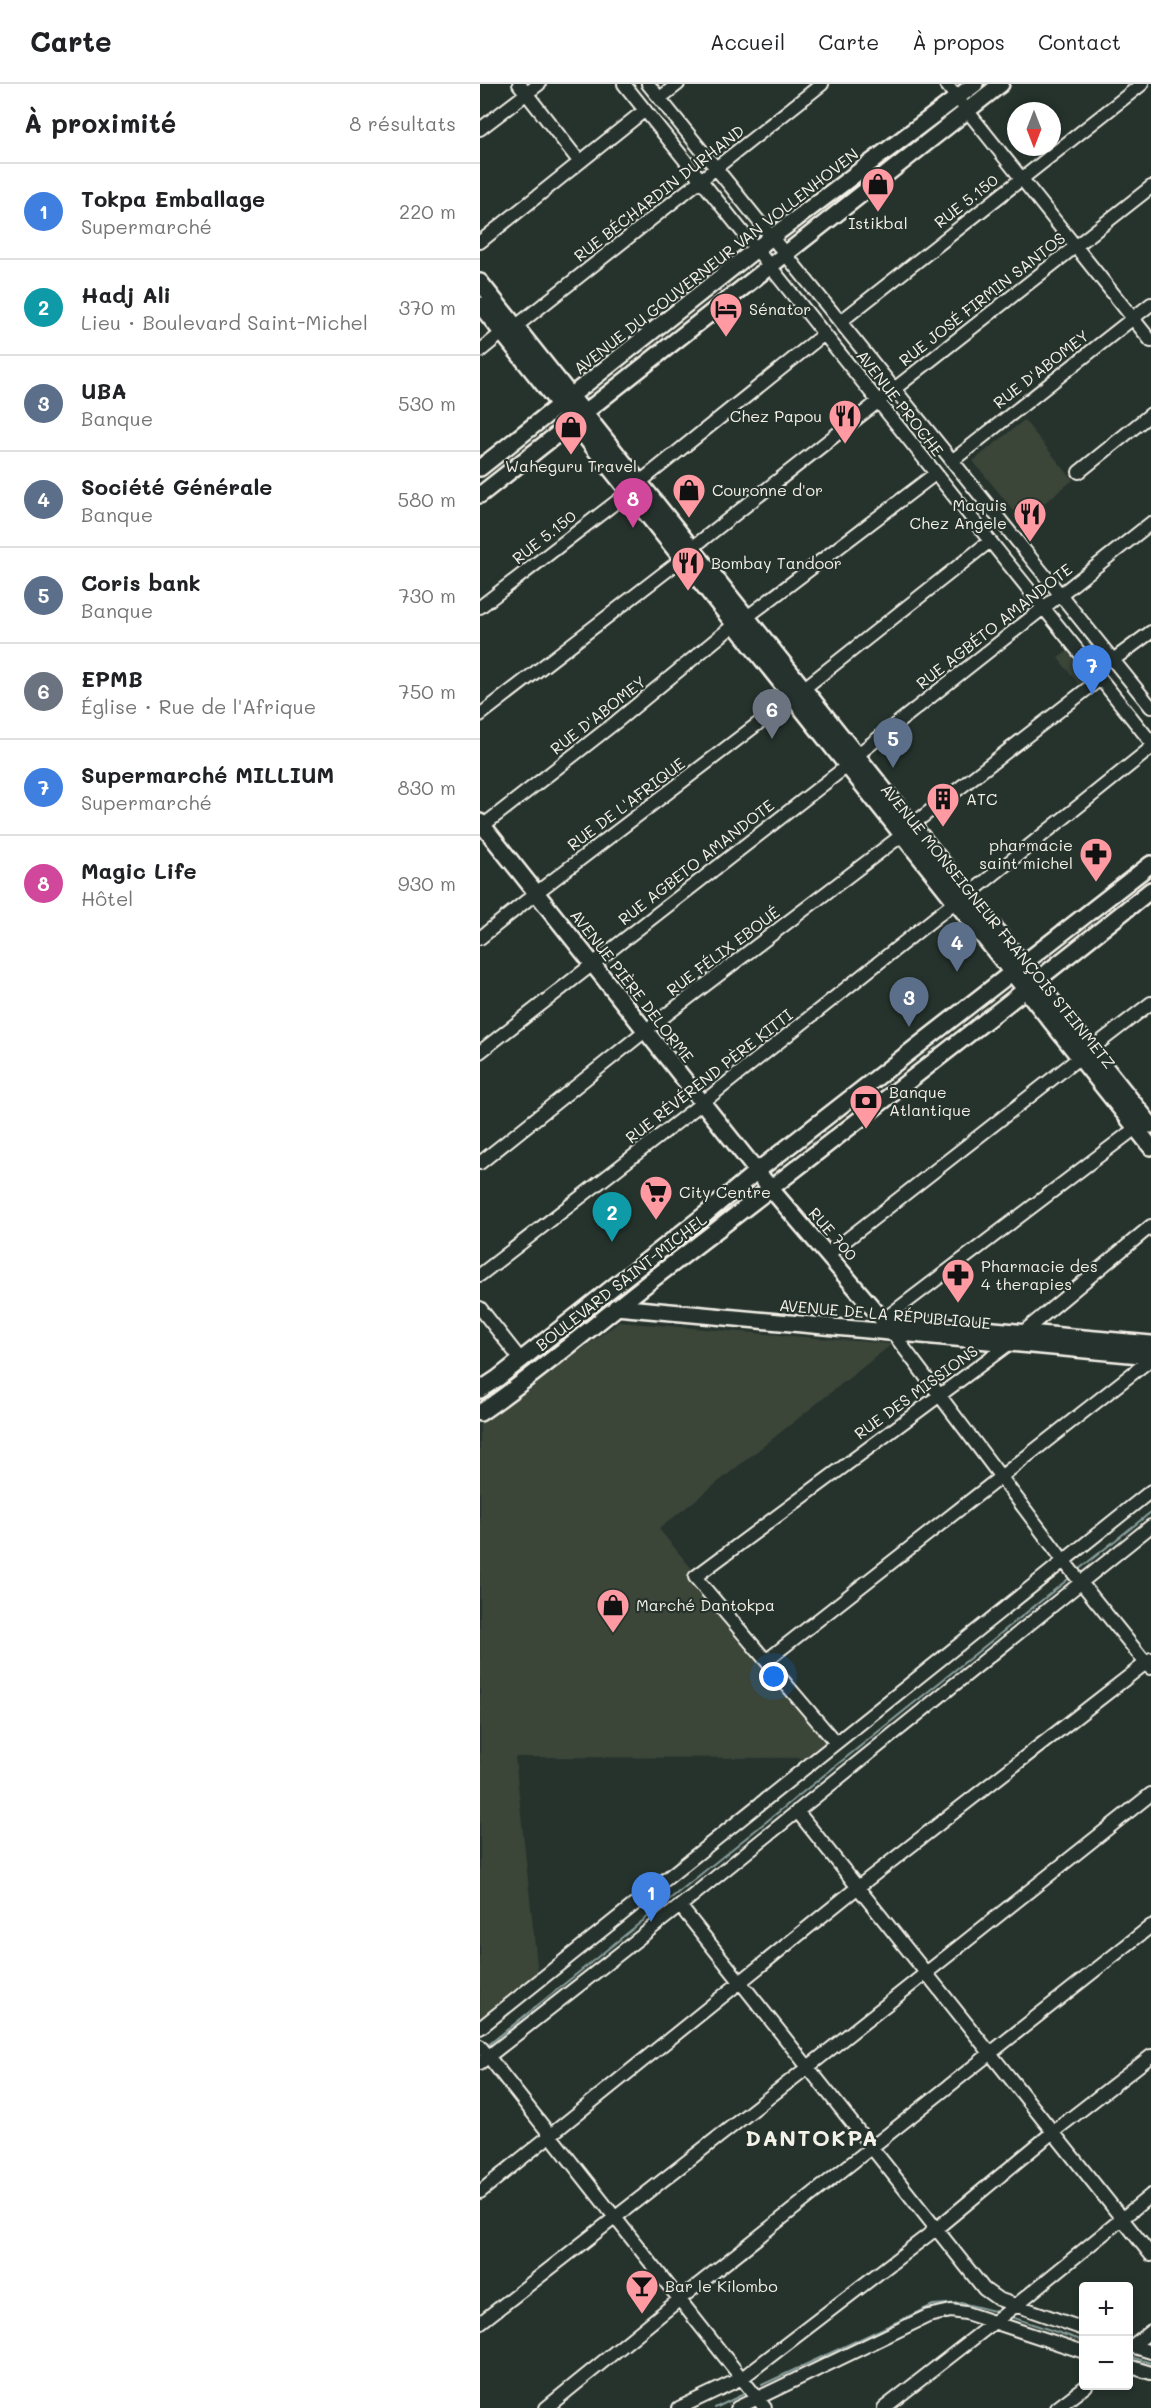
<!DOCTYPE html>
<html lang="fr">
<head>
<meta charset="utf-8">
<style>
	:root { --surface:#fff; --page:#f2f2f2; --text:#202124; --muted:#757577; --line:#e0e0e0; --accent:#84575d }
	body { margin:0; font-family:Mali,sans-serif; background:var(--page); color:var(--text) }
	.controls { position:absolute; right:18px; bottom:18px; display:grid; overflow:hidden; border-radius:6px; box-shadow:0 3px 9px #0003 }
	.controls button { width:54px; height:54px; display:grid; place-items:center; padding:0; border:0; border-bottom:2px solid var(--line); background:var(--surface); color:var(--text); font:30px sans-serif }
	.compass { position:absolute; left:527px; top:18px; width:54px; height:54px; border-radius:50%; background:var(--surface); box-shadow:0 3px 9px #0003; rotate:180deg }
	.you { position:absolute; left:294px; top:1593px; width:21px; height:21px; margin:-15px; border:4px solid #fff; border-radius:50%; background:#1a73e8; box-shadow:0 0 0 9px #1a73e833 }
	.badge { display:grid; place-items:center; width:39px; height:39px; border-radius:50%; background:var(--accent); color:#fff; font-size:20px; font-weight:700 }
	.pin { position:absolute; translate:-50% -50px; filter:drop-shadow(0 2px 3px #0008) }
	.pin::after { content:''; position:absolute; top:32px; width:21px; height:18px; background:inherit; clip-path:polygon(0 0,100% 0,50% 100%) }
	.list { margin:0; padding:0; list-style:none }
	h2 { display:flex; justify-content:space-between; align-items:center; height:78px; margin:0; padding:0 24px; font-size:26px }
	h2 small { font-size:20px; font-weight:400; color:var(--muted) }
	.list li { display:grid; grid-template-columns:39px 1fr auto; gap:18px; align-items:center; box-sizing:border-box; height:96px; padding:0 24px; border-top:2px solid var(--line) }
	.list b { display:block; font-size:22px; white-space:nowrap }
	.list p { margin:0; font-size:20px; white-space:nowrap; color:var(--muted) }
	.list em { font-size:20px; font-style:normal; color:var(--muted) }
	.map { position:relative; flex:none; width:671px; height:2324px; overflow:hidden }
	header { display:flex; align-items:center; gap:36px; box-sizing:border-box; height:84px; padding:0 30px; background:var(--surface); border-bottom:2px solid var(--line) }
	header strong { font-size:28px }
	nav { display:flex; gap:33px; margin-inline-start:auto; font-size:21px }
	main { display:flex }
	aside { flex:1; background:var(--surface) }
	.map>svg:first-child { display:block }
	.built { fill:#3a4439 }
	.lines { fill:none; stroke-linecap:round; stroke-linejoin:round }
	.stream { stroke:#8a9f9c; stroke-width:2 }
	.minor-casing { stroke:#f4f1e8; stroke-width:16 }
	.major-casing { stroke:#f4f1e8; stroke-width:20 }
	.minor { stroke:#26332d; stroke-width:12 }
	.major { stroke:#26332d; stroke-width:15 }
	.labels { text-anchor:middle; stroke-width:4.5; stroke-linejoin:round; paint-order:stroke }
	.street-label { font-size:16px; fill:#f4f1e8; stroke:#26332d }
	.poi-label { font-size:16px; fill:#f4f1e8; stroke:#26332d; text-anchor:start }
	.district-label { font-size:22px; font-weight:bold; letter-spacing:1.5px; fill:#f4f1e8; stroke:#26332d }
</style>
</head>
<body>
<header>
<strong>Carte</strong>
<nav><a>Accueil</a><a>Carte</a><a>À propos</a><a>Contact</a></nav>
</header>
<main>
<aside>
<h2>À proximité<small>8 résultats</small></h2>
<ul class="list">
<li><span class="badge" style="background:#3f7fe0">1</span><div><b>Tokpa Emballage</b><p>Supermarché</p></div><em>220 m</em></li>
<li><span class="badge" style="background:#0f9aa8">2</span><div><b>Hadj Ali</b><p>Lieu · Boulevard Saint-Michel</p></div><em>370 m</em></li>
<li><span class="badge" style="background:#5c6f8a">3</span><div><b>UBA</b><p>Banque</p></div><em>530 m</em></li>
<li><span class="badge" style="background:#5c6f8a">4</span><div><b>Société Générale</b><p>Banque</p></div><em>580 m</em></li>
<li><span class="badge" style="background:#5c6f8a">5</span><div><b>Coris bank</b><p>Banque</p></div><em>730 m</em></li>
<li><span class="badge" style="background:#6b7280">6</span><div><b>EPMB</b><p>Église · Rue de l'Afrique</p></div><em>750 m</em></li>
<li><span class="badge" style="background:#3f7fe0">7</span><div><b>Supermarché MILLIUM</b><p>Supermarché</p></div><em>830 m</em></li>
<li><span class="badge" style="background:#d1479c">8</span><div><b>Magic Life</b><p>Hôtel</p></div><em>930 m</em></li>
</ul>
</aside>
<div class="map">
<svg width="671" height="2324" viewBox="0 0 671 2324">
	<rect width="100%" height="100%" fill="#26332d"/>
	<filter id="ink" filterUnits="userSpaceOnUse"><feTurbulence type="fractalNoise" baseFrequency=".0167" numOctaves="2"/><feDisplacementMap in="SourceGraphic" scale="12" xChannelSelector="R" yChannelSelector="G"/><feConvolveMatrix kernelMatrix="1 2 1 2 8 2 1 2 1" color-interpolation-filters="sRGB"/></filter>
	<g filter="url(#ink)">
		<path class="built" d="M544,336L593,396L542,437L493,377Z
			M592,564L613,591L599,601L578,574Z
			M139,1238L412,1260L179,1445L352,1655L325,1674L35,1673L58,1890L0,1938V1339Z"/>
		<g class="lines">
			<path class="stream" d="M598,1486L671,1428
				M7,1962L592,1492
				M531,2233L604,2257
				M648,2272L671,2279
				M282,2301L453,2221L481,2219L518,2228
				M235,2324L266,2309"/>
			<g class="minor-casing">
				<path id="minor" d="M39,0L99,77
					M144,0L671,658
					M168,0L671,623
					M466,0L671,257
					M180,14L198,0
					M0,45L59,0
					M0,158L165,26
					M360,238L662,0
					M35,243L342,0
					M0,267L22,249
					M472,377L671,220
					M599,388L671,330
					M160,398L344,250
					M212,464L671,103
					M0,523L149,408
					M267,533L455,390
					M633,576L671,548
					M0,631L202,475
					M377,671L671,439
					M432,741L620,595
					M0,744L136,638L255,540
					M488,811L671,664
					M0,854L56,809L313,613L510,457
					M611,965L671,919
					M0,968L367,682
					M661,1040L403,1236L586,1480L670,1584
					M0,1079L165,947L422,751
					M347,1171L600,973
					M0,1191L222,1019L476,817
					M0,1224L41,1276
					M287,1576L671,1275
					M356,1659L215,1493L530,1259L671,1142
					M317,1727L671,2171
					M200,1822L504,2205L518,2215L604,2245
					M0,1944L671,1407
					M0,1962L285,2324
					M0,1979L200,1822L671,1442
					M0,2108L378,1803L671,1575
					M0,2239L328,1983L671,1710
					M648,2261L671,2268
					M652,2262L671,2247
					M648,2282L671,2289
					M66,2324L200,2215L671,1842
					M199,2324L262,2294L456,2145L573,2048L671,1972
					M257,2324L448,2232L471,2227L486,2229L604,2268
					M404,2324L535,2222L671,2111
					M577,2324L606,2302"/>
			</g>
			<g class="major-casing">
				<path id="major" d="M0,198L671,1041
					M0,221L671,1063
					M0,384L276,165L495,0
					M0,411L521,0
					M0,738L291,1105L403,1236L671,1260
					M136,1223L671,1272
					M0,1306L18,1294L227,1129L277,1087L671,780
					M0,1329C66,1284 126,1230 190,1182C351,1058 512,933 671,806"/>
			</g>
			<use href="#minor" class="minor"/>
			<use href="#major" class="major"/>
		</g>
	</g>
	<defs>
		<g id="shop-pin" transform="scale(1.725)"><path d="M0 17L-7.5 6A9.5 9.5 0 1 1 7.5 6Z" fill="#ff9aa2" stroke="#26332d"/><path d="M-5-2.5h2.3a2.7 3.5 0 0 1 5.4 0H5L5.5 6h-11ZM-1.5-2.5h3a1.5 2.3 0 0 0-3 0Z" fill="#111"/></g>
		<g id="hotel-pin" transform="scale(1.725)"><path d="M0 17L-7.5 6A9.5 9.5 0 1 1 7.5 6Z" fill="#ff9aa2" stroke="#26332d"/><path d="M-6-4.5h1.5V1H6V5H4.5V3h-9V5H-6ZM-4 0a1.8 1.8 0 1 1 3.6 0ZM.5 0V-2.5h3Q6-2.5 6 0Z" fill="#111"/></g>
		<g id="restaurant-pin" transform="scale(1.725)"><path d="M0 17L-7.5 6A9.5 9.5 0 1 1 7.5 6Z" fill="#ff9aa2" stroke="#26332d"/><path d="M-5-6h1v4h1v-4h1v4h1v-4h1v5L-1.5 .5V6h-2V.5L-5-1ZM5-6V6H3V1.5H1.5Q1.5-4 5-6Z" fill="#111"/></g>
		<g id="building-pin" transform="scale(1.725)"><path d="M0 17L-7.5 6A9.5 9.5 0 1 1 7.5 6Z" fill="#ff9aa2" stroke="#26332d"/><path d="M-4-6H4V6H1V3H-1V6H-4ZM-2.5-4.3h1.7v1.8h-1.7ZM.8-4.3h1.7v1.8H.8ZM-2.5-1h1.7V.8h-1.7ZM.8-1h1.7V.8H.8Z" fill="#111"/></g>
		<g id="pharmacy-pin" transform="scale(1.725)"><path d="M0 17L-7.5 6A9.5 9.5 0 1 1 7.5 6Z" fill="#ff9aa2" stroke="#26332d"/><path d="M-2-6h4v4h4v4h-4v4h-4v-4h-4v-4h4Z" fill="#111"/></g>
		<g id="bank-pin" transform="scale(1.725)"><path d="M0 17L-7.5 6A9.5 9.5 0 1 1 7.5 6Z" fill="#ff9aa2" stroke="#26332d"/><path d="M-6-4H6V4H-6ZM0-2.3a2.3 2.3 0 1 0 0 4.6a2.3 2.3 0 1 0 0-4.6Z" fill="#111"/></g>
		<g id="supermarket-pin" transform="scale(1.725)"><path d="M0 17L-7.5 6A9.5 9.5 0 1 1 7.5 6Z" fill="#ff9aa2" stroke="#26332d"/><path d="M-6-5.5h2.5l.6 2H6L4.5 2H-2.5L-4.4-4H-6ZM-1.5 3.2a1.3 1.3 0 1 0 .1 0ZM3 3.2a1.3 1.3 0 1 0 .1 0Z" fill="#111"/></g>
		<g id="bar-pin" transform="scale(1.725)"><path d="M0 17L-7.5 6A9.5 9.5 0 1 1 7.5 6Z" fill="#ff9aa2" stroke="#26332d"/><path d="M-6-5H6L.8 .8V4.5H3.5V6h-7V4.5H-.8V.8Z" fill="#111"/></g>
	</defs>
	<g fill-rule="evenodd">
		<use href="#shop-pin" x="398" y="100"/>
		<use href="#hotel-pin" x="246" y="225"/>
		<use href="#restaurant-pin" x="365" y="332"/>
		<use href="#shop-pin" x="91" y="343"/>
		<use href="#shop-pin" x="209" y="406"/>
		<use href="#restaurant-pin" x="550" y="430"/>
		<use href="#restaurant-pin" x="208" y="479"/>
		<use href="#building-pin" x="463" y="715"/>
		<use href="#pharmacy-pin" x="616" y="770"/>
		<use href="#bank-pin" x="386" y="1017"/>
		<use href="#supermarket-pin" x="176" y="1108"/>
		<use href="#pharmacy-pin" x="478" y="1191"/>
		<use href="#shop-pin" x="133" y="1521"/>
		<use href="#bar-pin" x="162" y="2202"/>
	</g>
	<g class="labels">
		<g class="street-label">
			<text transform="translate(179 109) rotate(-38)" y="6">RUE BÉCHARDIN DURHAND</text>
			<text transform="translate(486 117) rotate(-38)" y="6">RUE 5.150</text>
			<text transform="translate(236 177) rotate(-38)" y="6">AVENUE DU GOUVERNEUR VAN VOLLENHOVEN</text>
			<text transform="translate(502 215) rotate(-38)" y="6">RUE JOSÉ FIRMIN SANTOS</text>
			<text transform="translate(561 285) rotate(-38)" y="6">RUE D'ABOMEY</text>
			<text transform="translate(420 319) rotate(52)" y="6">AVENUE PROCHE</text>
			<text transform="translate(64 453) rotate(-38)" y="6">RUE 5.150</text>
			<text transform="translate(514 542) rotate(-38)" y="6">RUE AGBÉTO AMANDOTE</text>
			<text transform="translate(118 631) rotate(-38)" y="6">RUE D'ABOMEY</text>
			<text transform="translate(146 720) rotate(-37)" y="6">RUE DE L'AFRIQUE</text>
			<text transform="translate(216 778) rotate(-38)" y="6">RUE AGBETO AMANDOTE</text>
			<text transform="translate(518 842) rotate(51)" y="6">AVENUE MONSEIGNEUR FRANÇOIS STEINMETZ</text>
			<text transform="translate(243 867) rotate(-37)" y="6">RUE FÉLIX EBOUÉ</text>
			<text transform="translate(152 902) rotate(52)" y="6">AVENUE PIÈRE DELORME</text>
			<text transform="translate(229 992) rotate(-38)" y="6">RUE RÉVÉREND PÈRE KITTI</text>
			<text transform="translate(353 1150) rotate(49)" y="6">RUE 700</text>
			<text transform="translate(141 1198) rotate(-38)" y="6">BOULEVARD SAINT-MICHEL</text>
			<text transform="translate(405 1230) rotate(5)" y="6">AVENUE DE LA RÉPUBLIQUE</text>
			<text transform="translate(436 1308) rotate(-36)" y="6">RUE DES MISSIONS</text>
		</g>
		<g class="poi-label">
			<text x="398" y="145" text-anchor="middle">Istikbal</text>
			<text x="269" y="231">Sénator</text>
			<text x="342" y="338" text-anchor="end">Chez Papou</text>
			<text x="91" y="388" text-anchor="middle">Waheguru Travel</text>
			<text x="232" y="412">Couronne d'or</text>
			<text x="527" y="427" text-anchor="end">Maquis<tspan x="527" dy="18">Chez Angele</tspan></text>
			<text x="231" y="485">Bombay Tandoor</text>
			<text x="486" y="721">ATC</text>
			<text x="593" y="767" text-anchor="end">pharmacie<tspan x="593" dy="18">saint michel</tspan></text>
			<text x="409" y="1014">Banque<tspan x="409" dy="18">Atlantique</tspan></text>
			<text x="199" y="1114">City Centre</text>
			<text x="501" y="1188">Pharmacie des<tspan x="501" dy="18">4 therapies</tspan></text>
			<text x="156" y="1527">Marché Dantokpa</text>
			<text x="185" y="2208">Bar le Kilombo</text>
		</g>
		<g class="district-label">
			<text x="332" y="2062">DANTOKPA</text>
		</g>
	</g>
</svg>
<div class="controls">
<button>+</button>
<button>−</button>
</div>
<svg class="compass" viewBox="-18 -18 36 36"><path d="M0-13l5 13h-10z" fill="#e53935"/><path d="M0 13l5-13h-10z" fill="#757577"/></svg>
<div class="you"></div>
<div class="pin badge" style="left:171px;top:1838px;background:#3f7fe0">1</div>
<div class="pin badge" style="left:132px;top:1158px;background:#0f9aa8">2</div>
<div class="pin badge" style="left:429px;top:943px;background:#5c6f8a">3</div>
<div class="pin badge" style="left:477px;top:888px;background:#5c6f8a">4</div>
<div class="pin badge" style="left:413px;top:684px;background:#5c6f8a">5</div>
<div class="pin badge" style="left:292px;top:655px;background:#6b7280">6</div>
<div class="pin badge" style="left:612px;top:611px;background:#3f7fe0">7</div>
<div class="pin badge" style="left:153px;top:444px;background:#d1479c">8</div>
</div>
</main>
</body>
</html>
